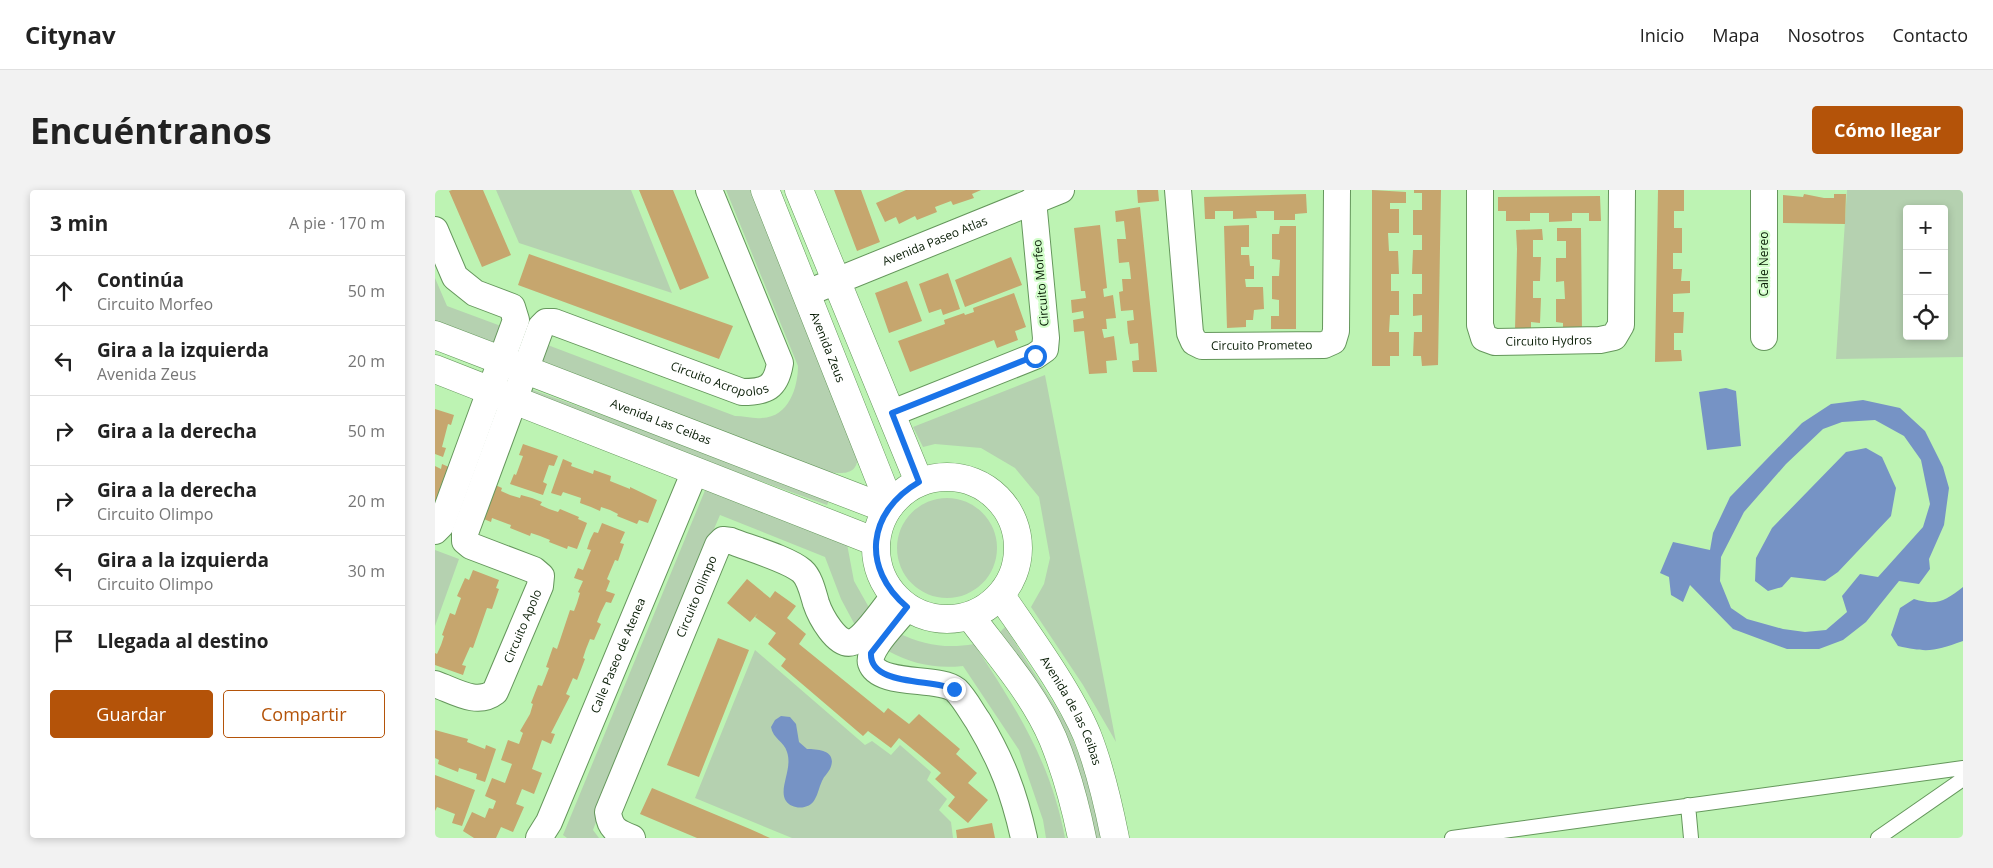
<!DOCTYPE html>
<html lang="es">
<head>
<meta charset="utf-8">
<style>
	:root { --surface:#fff; --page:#f2f2f2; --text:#222; --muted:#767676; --line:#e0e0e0; --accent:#b45309 }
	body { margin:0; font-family:"Open Sans",sans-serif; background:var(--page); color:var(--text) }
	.controls { position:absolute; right:15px; top:15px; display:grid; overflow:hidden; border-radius:5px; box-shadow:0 2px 8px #0003 }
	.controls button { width:45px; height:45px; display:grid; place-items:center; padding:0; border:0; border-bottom:1px solid var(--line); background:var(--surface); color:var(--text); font:25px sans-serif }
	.stop { position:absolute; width:15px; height:15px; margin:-11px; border:4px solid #1a73e8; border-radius:50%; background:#fff }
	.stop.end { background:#1a73e8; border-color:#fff; box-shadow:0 1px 5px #0008 }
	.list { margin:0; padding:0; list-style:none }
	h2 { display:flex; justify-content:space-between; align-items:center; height:65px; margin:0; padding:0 20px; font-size:21px }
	h2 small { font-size:16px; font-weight:400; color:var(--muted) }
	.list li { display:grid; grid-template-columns:32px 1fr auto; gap:15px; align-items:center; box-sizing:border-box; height:70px; padding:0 20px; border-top:1px solid var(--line) }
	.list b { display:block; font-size:19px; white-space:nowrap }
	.list p { margin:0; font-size:16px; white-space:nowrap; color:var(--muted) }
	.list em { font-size:16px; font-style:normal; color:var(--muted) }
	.actions { display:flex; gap:10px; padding:15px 20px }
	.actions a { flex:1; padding:11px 0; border:1px solid var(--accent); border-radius:5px; text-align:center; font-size:18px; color:var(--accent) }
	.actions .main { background:var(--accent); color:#fff }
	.icon { flex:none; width:28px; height:28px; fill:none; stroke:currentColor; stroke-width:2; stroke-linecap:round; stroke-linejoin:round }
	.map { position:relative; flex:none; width:1528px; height:648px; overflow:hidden; border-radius:5px }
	header { display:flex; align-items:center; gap:30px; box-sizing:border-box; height:70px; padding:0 25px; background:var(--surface); border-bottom:1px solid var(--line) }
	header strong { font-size:24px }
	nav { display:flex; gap:28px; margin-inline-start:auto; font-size:18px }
	.intro { display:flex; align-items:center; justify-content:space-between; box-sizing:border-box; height:120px; padding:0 30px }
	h1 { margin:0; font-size:35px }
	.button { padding:12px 22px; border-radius:5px; background:var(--accent); color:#fff; font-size:18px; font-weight:700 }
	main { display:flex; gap:30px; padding:0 30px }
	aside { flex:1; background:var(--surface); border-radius:5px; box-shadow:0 2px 8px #0003 }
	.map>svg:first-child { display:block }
	.green { fill:#b5d1b0; fill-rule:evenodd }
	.water { fill:#7693c5; fill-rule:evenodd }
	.building { fill:#c6a66e }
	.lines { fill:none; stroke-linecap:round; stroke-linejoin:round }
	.service-casing { stroke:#65975c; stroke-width:16 }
	.minor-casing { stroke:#65975c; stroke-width:28 }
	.tertiary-casing { stroke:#65975c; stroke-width:29 }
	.service { stroke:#fff; stroke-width:14 }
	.minor { stroke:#fff; stroke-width:26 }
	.tertiary { stroke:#fff; stroke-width:28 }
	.route { stroke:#1a73e8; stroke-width:6 }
	.labels { text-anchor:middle; stroke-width:4.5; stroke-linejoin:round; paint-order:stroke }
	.street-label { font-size:12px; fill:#071b04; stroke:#d2feca }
</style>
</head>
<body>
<header>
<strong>Citynav</strong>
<nav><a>Inicio</a><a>Mapa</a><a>Nosotros</a><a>Contacto</a></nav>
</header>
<div class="intro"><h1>Encuéntranos</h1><a class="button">Cómo llegar</a></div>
<main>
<aside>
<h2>3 min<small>A pie · 170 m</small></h2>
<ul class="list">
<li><svg class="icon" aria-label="ahead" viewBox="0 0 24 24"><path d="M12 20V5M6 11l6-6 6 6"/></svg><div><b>Continúa</b><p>Circuito Morfeo</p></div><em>50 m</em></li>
<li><svg class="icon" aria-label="left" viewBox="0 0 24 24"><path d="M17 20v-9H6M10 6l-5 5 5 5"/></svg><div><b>Gira a la izquierda</b><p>Avenida Zeus</p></div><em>20 m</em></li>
<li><svg class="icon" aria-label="right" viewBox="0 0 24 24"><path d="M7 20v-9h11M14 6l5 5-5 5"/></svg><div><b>Gira a la derecha</b></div><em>50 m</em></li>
<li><svg class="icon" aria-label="right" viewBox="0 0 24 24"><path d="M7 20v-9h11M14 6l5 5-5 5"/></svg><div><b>Gira a la derecha</b><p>Circuito Olimpo</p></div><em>20 m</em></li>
<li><svg class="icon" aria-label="left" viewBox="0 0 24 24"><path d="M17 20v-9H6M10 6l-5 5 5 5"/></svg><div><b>Gira a la izquierda</b><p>Circuito Olimpo</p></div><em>30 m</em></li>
<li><svg class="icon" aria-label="arrive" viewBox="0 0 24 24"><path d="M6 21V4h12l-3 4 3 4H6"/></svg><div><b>Llegada al destino</b></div></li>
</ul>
<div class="actions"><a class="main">Guardar</a><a>Compartir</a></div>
</aside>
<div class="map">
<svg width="1528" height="648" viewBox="0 0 1528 648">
	<rect width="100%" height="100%" fill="#bdf3b3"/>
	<path class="green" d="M61,0H196L237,103L84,53Z
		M291,0H315L423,266C422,285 409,284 393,282L105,171L110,154L300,226C309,226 318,229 327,228C354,227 363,197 363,176Z
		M1412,0H1528V167L1401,169ZM1472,19H1509V146H1472Z
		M0,88L12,116L74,139L66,159L0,132Z
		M610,185L681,552L648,495L596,417L609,394L615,368L604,307L580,278L546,258L500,254L488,257L478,237Z
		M90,197L395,308L392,315L87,205Z
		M271,298L412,354L419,391L436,421L421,437L406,409L390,367L285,325L219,479L158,640L164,648H132L128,645Z
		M462 358a50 50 0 1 1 100 0a50 50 0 1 1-100 0Z
		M0,360L24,369L0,436Z
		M570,437L632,535L653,588L668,648H658L630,550L565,442Z
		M463,443C489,455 511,459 539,454C581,518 616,572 630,648H611L608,630L584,560L528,476C500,479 478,474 453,461Z
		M320,460L430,555L437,551L456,565L465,555L496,582L492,590L512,609L504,620L516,632L518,648H357L260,608Z"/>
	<path class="water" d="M1291,198L1301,201L1306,256L1272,260L1264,202Z
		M1428,210L1465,218L1490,241L1508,277L1514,298L1509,335L1494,369L1495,379L1484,394L1464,391L1431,432L1408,450L1384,459H1352L1298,439L1255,395L1248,412L1236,405L1234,387L1225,383L1238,352L1275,360L1278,343L1295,307L1367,233L1396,214ZM1440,230L1469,246L1486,270L1495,314L1488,337L1443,387L1425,384L1407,406L1412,422L1391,440L1370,442L1348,439L1312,429L1296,418L1285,391L1286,367L1309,322L1351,274L1388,239L1407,232Z
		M1431,258L1447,267L1461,298L1456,326L1403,382L1390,391L1356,387L1347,397L1333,401L1320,391L1321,368L1337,338L1411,262Z
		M1528,397V451C1500,461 1493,463 1463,456L1456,445L1465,418L1479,409C1502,416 1510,411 1528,397Z
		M346,526L355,527L361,534L364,552L372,559C384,559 403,561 395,579C393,583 389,586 387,591C384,597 383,604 380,609C375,620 357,620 351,611C343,599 358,579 352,562C349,551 338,549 336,537L340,530Z"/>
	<path class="building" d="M17,0H48L76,65L47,77L14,1Z
		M204,0H238L274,88L245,100Z
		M399,0H426L445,52L422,61Z
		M471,0H546L537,4L539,8L518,15L516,11L500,17L502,22L482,30L480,26L464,34L461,27L450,32L441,13Z
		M702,0H723L724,11L703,13Z
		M937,0L971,2V13H955V19H964V43H953L954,61H963L964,84H956V101H964V125H955L954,142H964V166H955V176H937Z
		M979,0H1006L1003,175L987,176L986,166H978L979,142H987V125L978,126V104H987V84H977L978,60H987V45H978V20H987V3H979Z
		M1223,0H1249V21H1239V38H1247V63H1238V79H1247L1246,91H1255V103L1238,104V122H1249L1248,143H1239V160H1246L1247,171L1220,172Z
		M871,4L872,23L860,24V30H839V21H821L822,28L798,29V21H780V29H770L769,7Z
		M1369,4L1389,8H1399V4H1411L1410,34L1348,33V5L1368,7Z
		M1165,6L1166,31H1154V23H1137V31L1114,32V23H1095V31H1071V21H1063V7Z
		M705,17L722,182H698L697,171L704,170L703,153L695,154L693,143L692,131L699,130L698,120L686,121L684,102L688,101L687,89H696L695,79L694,72L684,73L682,49H691L689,31L681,32L680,21Z
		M665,35L672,98L668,99L669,107L678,105L681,128L671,129L672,139H667L669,148L679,146L682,170L671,171L672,183L654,184L649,141L639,142L638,130L649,128L648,121L637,123L636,110L651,108L650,101H646L639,38Z
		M814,35V57H806V65H814L815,76H819V89H810L811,97H828L829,119L819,120L818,130H811V137L792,138L789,36Z
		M845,36H861V139H836V126H844V110L837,109V86H844L845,70L837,69V44H844Z
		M1122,38H1146L1147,142L1128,141V133L1121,132V109H1130L1129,91L1121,92V68H1131V51H1122Z
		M1107,39L1108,50H1098V67H1106L1105,91H1098V108H1106L1105,133L1096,132V141L1080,140L1082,59L1081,40Z
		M94,64L298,136L284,169L83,95Z
		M576,67L587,95L530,117L520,90Z
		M513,83L525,119L508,125L506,119L494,123L484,94Z
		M472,91L487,131L454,143L440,103Z
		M579,103L591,137L580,141L583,150L562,158L559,150L475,182L463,151L510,134L509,130L529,123L530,125L539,122L538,118Z
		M0,219L19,225L16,235L13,234L7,257L11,258L8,267L0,264Z
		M88,254L123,266L119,276L114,275L108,292L112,294L108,305L75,294L79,284L81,285L88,266L84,265Z
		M128,269L137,273L136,276L158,284L159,280L176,286L175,291L195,299V297L222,310L213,333L204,330L202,334L182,326L183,324L175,320L166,317L165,321L156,317L145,313L146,308L128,302L126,306L116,303Z
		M7,274L16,278L3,312L0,311V276L6,279Z
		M58,294L67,298L66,301L75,305L85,308L86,305L97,308L107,312L105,315L114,319L123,322L125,319L144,327L143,329L152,333L142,359L133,356L132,359L114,352L115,350L105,346L96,343L95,346L75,338L76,335L57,328L56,332L44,327Z
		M167,333L190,342L185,353L189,354L183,371L180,370L172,389L175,391L171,401L180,404L176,413L171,412L166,422L162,432L166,434L159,450L155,449L151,459L148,468L150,469L142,490L138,488L131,504L135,506L116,543L120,544L116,554L107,550L97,579L107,583L99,604L87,599L81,614L89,617L78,642L66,637L61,648H39L28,641L37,622L50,628L54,618L58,619L61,611L50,606L57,588L70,593L77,574L66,570L73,550L84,554L88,543L85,541L95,524L98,514L96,513L103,495L107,496L114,478L111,477L118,457L122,459L135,420L139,421L142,413L145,403L143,402L148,391L139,388L143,378L148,380L156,360L152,359L155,350L159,342L163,343Z
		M38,380L64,390L61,398L64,399L57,419L52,418L38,458L35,457L27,475L31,476L28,485L0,475V463L2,464L6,455L9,446L7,445L15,423L20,425L22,419L26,408L22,406L30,388L34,390Z
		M312,389L335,408L340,401L361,416L352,428L371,444L364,454L449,523L453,518L474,534L484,524L525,559L521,564L542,583L533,593L553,610L533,633L513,616L520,607L500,589L506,583L486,566L464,548L456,558L433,541L428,546L346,476L351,469L333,454L341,443L320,427L323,423L315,432L292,413Z
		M283,448L314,460L264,587L232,575Z
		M0,540L33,549L32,552L50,559L51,555L61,559L50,592L41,589L42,584L24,578L23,582L3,574L4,570L0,568Z
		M0,585L40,600L27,636L17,633L20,624L2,617L0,621Z
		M217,598L315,639L335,648H262L231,635L205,624Z
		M557,633L560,648H522L521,640Z"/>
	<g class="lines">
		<g class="service-casing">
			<path id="service" d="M1253,615L1256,648
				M1017,648L1528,578
				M1443,648L1528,589"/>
		</g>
		<g class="minor-casing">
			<g id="minor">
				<path id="s1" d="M743,0L755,143L759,152L767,156L889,155L898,151L901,141L902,0"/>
				<path id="s2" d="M1045,0V135L1049,148L1060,152L1165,150L1179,147L1186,135L1187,0"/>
				<path d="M0,40L20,87L40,103L77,117L81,130L6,335L0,341"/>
				<path id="s3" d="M372,103L626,0"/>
				<path d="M1329,147V0"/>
				<path d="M457,223L600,166L610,159L611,148L598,10"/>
				<path d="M465,426C457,436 432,461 436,473C444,497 504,486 521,500C530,509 536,521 543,531C567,571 579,603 589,648"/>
				<path id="s4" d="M0,494C20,501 42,516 60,502L105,396L106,386L99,380L36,356L30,351V343L106,137L111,132H119L307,202C331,202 341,198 345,173L274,0"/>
				<path id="s5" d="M104,648L114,632L260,281"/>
				<path id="s6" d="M197,648C182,642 175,639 173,622L283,355L288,350L296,351C314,358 353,369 367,381C375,388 378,403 381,413C385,425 402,458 418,452C430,447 450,417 459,406"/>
			</g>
		</g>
		<g class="tertiary-casing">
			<g id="tertiary">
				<path id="s7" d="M330,0L455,315"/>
				<path d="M364,0L484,292"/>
				<path id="s8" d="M0,145L452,319"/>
				<path d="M0,179L441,352"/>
				<circle cx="512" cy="358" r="71"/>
				<path id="s9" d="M566,406C594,447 633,500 652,545C665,578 673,613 680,648"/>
				<path d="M535,426C564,465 599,504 618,549C631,581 640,614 647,648"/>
			</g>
		</g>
		<use href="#service" class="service"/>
		<use href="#minor" class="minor"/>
		<use href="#tertiary" class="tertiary"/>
	</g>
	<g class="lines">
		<path class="route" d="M519,499C497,489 434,496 436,463L472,417C426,378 432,322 484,292L457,223L600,166"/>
	</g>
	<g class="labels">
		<g class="street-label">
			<text dy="4" stroke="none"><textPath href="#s3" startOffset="138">Avenida Paseo Atlas</textPath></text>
			<text transform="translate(1329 74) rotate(-90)" y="4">Calle Nereo</text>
			<text transform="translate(606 93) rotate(-95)" y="4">Circuito Morfeo</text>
			<text dy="4" stroke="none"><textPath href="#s2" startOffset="214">Circuito Hydros</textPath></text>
			<text dy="4" stroke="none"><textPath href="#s1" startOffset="222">Circuito Prometeo</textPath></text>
			<text dy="4" stroke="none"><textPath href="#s7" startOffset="169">Avenida Zeus</textPath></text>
			<text dy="4" stroke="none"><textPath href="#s4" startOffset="692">Circuito Acropolos</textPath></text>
			<text dy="4" stroke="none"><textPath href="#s8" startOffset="242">Avenida Las Ceibas</textPath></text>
			<text dy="4" stroke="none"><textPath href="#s6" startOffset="271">Circuito Olimpo</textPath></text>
			<text dy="4" stroke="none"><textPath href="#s4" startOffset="135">Circuito Apolo</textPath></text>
			<text dy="4" stroke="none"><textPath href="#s5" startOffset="199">Calle Paseo de Atenea</textPath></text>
			<text dy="4" stroke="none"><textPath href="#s9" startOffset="135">Avenida de las Ceibas</textPath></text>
		</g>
	</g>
</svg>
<div class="controls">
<button>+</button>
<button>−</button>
<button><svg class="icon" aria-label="locate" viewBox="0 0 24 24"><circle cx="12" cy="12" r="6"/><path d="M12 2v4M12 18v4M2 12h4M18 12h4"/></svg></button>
</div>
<div class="stop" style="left:600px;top:166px"></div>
<div class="stop end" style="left:519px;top:499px"></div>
</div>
</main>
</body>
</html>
